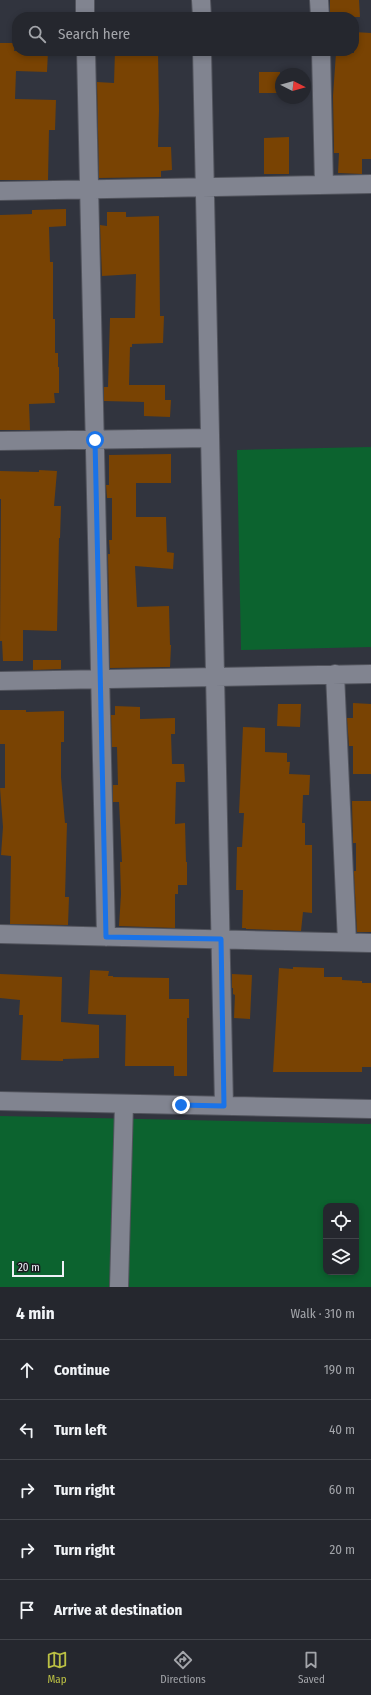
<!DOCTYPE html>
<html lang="en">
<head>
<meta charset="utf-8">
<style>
	:root { --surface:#25272e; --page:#31333a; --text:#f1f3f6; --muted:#a3a5aa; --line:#42444a; --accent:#bbc044 }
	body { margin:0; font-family:"Fira Sans Condensed",sans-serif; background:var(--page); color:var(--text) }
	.controls { position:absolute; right:12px; bottom:12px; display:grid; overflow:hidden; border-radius:8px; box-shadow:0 2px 6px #0003 }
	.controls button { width:36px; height:36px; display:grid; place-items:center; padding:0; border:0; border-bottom:1px solid var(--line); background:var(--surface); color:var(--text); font:20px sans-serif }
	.compass { position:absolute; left:275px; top:68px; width:36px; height:36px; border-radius:50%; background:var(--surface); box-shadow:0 2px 6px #0003; rotate:96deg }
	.scale { position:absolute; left:12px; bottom:10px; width:52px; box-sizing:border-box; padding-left:4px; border:2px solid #eff1f8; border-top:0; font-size:11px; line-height:14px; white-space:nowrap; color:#eff1f8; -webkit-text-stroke:3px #1a1c20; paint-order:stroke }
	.stop { position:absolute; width:12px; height:12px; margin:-9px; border:3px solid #1a73e8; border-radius:50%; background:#fff }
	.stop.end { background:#1a73e8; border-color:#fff; box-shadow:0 1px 4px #0008 }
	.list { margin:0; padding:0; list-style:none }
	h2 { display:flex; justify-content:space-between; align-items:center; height:52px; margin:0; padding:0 16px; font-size:17px }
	h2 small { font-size:13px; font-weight:400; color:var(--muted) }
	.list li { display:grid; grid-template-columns:26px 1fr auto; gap:12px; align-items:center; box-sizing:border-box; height:60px; padding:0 16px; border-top:1px solid var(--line) }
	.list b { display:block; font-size:15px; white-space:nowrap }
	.list em { font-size:13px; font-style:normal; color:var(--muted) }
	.icon { flex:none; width:22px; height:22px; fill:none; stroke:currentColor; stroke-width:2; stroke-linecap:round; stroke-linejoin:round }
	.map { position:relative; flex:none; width:371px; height:1287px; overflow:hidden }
	.search { position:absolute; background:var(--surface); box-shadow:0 2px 6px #0003; left:12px; right:12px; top:12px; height:44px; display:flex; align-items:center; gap:10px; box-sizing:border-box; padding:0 14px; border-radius:16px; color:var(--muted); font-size:15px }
	.sheet { height:352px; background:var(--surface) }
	nav { display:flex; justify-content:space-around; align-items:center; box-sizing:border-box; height:56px; border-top:1px solid var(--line); background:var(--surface); font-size:11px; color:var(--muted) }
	nav a { display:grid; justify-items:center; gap:2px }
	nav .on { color:var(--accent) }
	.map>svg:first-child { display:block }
	.green { fill:#0c632f; fill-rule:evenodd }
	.building { fill:#794303 }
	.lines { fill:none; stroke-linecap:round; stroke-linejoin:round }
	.minor-casing { stroke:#51535c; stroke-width:20 }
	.minor { stroke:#818490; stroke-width:18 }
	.route { stroke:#1a73e8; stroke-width:5 }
</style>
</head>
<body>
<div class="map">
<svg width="371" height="1287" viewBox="0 0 371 1287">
	<rect width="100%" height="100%" fill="#31343e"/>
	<path class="green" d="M371,447V647L241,650L237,450Z
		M0,1116L371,1124V1287H0ZM326,1206H356V1272H326Z"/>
	<path class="building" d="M330,0H359L360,17H330Z
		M354,32L371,33V159H362V174L338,173L339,153H334V149L333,96L336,53H354Z
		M0,43H15L14,51H48L47,72L16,71L15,99L56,100L55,130H49L48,180H0Z
		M115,51H158L159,110L158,147H171L172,170L161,171V177L99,178L97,82L114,83Z
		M259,72H280L281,93H259Z
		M289,137V174H264V138Z
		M66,209V226L49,227L50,262H53V319H55V353H58V367H59V393H54L55,403L29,404L30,430H0V215L32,214V210Z
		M107,212H126V217L159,216L160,316H164L163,343L132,344V347H130L129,385H165V400H171L170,417L144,416V402L104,401V387H108L110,318H135L136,274L102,276L100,225L107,226Z
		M171,454V483H136V517H166L167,552L174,553L173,569L135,566L137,607L169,606L170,645H171L170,667L110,668L108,554H110L109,540H112V498H107L106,485H109V455Z
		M39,470L57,471L54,506H61L60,538H59L57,631L23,630V661H3L2,641H0L1,499H0V471L39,472Z
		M33,660H61V669L33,670Z
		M353,703L371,704V774H353V746H349L347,718H353Z
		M278,704H301L300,727L277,726Z
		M115,706L140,707V719L175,718V734H171L172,764H184L185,782H176L175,824L185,823L186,862H187V885H178V894H175V928L119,926L121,894L120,862H122L119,802H113V785H118L117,747H112L111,715H115Z
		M0,710H26V712L64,711V742H61V777L65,823H67L65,897H69L68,925L10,924L11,856L1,855L3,827L0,788H5V744H0Z
		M243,727L265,728V752L287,753V762H290L289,774L310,775L309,795H303L302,823H305V845H312V913L303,912L301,931L246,929V928H242L243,890H236L237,847H242L244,813H239Z
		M352,801H371V932H357L354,873V871H356V843H353Z
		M293,967L324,968V977H342V980L362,981V983H371V1067H362V1072H273L279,968L293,969Z
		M90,970L109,971L108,976H113V977L169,978V999H189V1018H187V1076H174V1066H125L126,1015L88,1014Z
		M0,974L62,977L61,1022L99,1025V1058L63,1059V1061L21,1060L23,1015H19L20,1000L0,998Z
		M232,974L252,975L250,1019L234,1018L235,995L233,994V988H232Z"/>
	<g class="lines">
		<g class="minor-casing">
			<path id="minor" d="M85,0V17
				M201,0L202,17
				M319,0L320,17
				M86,51L106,937
				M202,51L224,1106
				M321,51L324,185
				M0,191L371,184
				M0,441L210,438
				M335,674L347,942
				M0,681L371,674
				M0,934L371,943
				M0,1101L371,1109
				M119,1287L124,1104"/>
		</g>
		<use href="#minor" class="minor"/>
	</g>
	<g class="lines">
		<path class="route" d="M95,440L106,937L221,939L224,1106L181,1105"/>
	</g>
</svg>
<div class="controls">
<button><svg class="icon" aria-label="locate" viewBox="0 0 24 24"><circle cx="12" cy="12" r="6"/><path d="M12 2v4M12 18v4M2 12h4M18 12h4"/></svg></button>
<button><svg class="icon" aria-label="layers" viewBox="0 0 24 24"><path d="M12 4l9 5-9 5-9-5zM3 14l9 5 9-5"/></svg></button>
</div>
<svg class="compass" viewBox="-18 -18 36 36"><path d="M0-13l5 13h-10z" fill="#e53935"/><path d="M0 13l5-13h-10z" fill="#a3a5aa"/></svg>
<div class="scale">20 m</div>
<div class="stop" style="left:95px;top:440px"></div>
<div class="stop end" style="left:181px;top:1105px"></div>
<div class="search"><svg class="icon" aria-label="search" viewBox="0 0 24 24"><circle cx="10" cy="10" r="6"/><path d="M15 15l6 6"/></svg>Search here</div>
</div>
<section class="sheet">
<h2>4 min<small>Walk · 310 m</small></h2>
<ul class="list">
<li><svg class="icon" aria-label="ahead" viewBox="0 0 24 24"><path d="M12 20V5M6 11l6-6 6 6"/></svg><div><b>Continue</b></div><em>190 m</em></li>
<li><svg class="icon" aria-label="left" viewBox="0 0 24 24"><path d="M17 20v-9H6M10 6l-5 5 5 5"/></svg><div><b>Turn left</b></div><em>40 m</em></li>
<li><svg class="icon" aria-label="right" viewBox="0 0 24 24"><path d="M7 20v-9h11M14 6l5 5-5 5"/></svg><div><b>Turn right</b></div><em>60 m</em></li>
<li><svg class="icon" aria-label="right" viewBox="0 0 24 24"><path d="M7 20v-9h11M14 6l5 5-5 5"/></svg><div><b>Turn right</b></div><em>20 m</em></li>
<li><svg class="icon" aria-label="arrive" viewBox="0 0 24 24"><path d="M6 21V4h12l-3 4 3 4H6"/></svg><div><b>Arrive at destination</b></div></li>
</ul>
</section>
<nav>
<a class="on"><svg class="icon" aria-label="map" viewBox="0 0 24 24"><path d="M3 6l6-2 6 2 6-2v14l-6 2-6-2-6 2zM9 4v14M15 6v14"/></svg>Map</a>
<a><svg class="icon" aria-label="directions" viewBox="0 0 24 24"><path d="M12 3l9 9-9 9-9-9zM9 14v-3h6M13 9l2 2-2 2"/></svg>Directions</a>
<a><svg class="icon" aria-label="saved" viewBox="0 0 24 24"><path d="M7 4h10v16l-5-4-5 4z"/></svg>Saved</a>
</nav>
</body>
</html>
